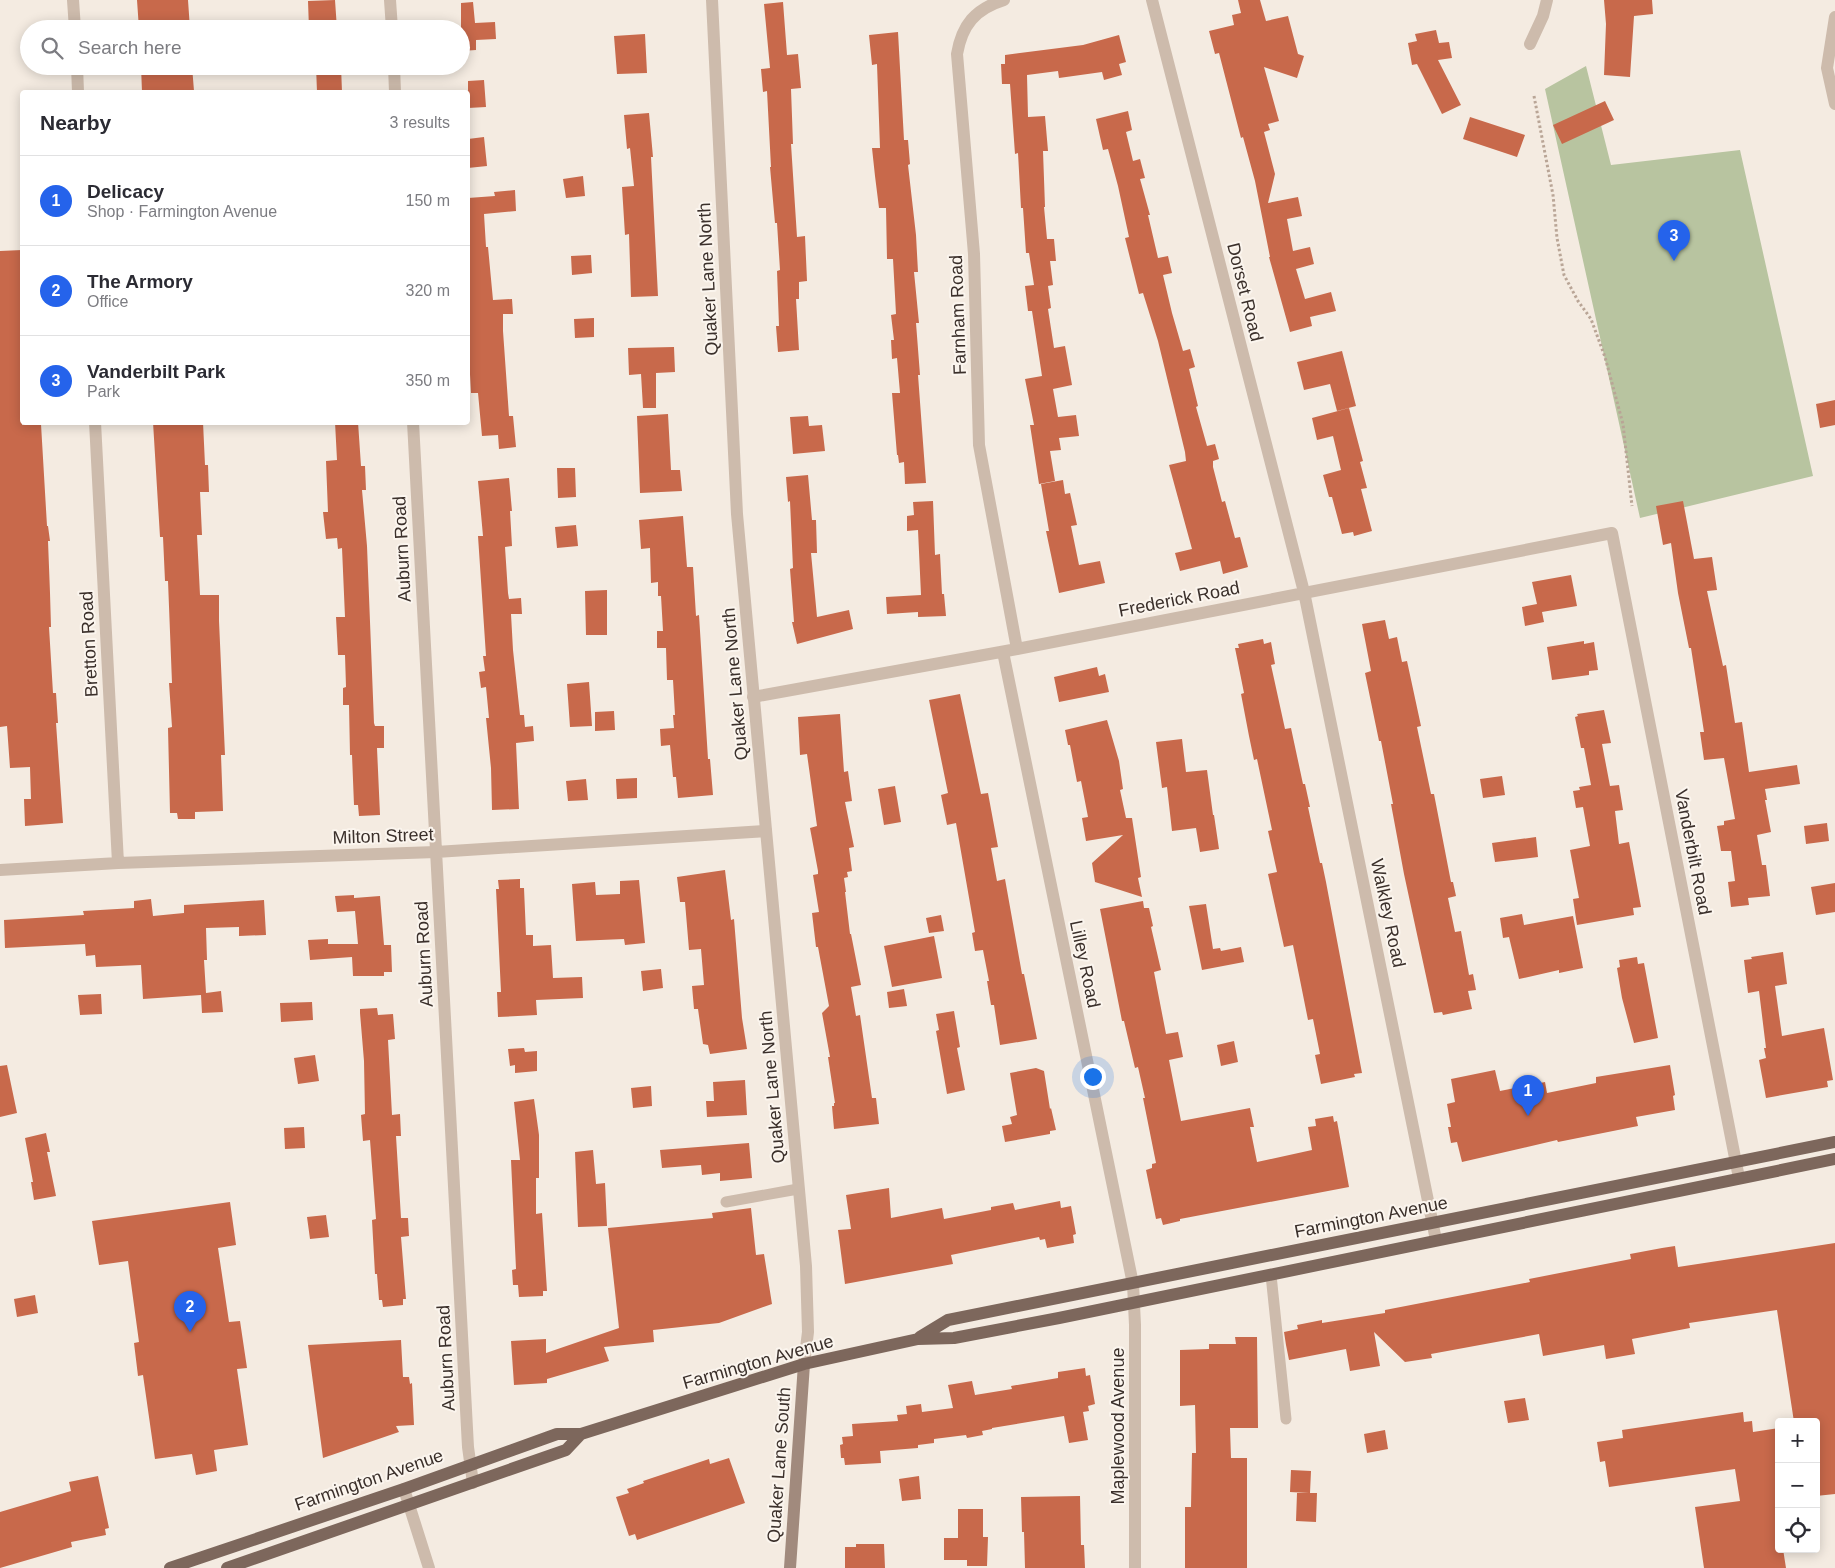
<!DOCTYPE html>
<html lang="en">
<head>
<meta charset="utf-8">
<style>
	:root { --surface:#fff; --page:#f7f7f7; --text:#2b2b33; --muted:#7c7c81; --line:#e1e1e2; --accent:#2563eb }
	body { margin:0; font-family:Arial,sans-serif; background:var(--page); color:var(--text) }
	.controls { position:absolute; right:15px; bottom:15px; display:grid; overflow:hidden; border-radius:5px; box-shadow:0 2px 12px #0003 }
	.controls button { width:45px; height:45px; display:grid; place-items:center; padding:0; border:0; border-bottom:1px solid var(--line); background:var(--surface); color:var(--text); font:25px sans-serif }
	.you { position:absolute; left:1092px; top:1076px; width:18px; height:18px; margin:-12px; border:4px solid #fff; border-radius:50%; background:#1a73e8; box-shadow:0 0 0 8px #1a73e833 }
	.badge { display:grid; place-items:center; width:32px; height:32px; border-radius:50%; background:var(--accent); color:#fff; font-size:16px; font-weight:700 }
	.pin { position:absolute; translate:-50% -41px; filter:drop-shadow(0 1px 2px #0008) }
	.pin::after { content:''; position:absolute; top:26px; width:18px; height:15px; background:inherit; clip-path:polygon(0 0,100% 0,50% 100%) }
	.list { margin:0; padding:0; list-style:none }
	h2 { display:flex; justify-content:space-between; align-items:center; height:65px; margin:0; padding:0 20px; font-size:21px }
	h2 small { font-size:16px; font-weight:400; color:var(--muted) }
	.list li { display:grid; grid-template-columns:32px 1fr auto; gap:15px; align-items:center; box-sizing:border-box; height:90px; padding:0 20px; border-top:1px solid var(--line) }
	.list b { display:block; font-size:19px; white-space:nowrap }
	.list p { margin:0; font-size:16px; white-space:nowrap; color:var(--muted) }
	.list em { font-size:16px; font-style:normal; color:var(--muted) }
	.icon { flex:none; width:28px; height:28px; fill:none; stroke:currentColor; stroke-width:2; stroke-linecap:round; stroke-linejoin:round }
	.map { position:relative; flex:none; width:1835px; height:1568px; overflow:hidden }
	.search { position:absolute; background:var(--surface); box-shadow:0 2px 12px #0003; left:20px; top:20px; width:450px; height:55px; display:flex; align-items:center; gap:12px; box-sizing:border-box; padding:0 18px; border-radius:28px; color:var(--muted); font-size:19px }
	.panel { position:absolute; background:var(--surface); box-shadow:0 2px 12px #0003; left:20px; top:90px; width:450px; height:335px; border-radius:5px }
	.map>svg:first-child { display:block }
	.green { fill:#b8c4a0 }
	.building { fill:#c8694b }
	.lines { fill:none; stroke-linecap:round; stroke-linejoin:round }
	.path { stroke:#b9a596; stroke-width:3; stroke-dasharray:2.5 2.5; stroke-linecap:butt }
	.service { stroke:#cdbbac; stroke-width:11 }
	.minor { stroke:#cdbbac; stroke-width:12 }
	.tertiary { stroke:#cdbbac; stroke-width:12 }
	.secondary { stroke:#a18a7d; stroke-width:12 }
	.primary { stroke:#7d675c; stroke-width:12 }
	.labels { text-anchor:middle; stroke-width:4; stroke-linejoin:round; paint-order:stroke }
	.street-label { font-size:18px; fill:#3b302b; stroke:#fbf5ee }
</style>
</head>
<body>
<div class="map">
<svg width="1835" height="1568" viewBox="0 0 1835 1568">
	<rect width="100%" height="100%" fill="#f4ebe1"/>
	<path class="green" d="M1586,66L1611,165L1740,150L1813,476L1640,518L1545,89Z"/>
	<path class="building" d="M137,0H188L190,29H139Z
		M335,0L337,29H309L308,1Z
		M1238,0H1260L1266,21L1288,16L1298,54L1304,56L1297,78L1264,67L1279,121L1268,124L1270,130L1264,132L1275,174L1268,203L1298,197L1302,216L1287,219L1293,251L1310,247L1314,264L1296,269L1305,299L1331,292L1336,311L1310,317L1312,326L1290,332L1269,257H1270L1255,181L1243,137L1241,138L1219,53L1215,54L1209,31L1234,25L1232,15L1241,13Z
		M1604,0H1652L1653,14L1634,16L1630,77L1604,75L1606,24Z
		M473,2L475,23L495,22L496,39L476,40V50L461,51V3Z
		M783,2L787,55L798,54L801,88L791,89L793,144H791L797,237L805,236L807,281L799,282V299H796L799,350L778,352L776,326H779L777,271L780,270L777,223H775L770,167H771L767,91L763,92L761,69L770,68L764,4Z
		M1436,30L1439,43L1449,42L1452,58L1438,60L1461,105L1442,114L1417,64L1412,65L1408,43L1417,41L1415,34Z
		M898,32L904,140H908L910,164L908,165L916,235L918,272H914L919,323H916L920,375H918L926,483L905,484L904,462L899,463L898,455H897L892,393H900L897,358L892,359L891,340H894L891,315L896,314L893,259H887L886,208H879L875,176L872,148H880L877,64L872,65L869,35Z
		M645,34L647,73L617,74L614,36Z
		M1119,35L1126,62L1119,64L1122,75L1104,80L1102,72L1059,78L1058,71L1027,75L1028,117L1045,116L1048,151H1043L1045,207H1044L1047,239H1054L1056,261H1050L1053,285L1048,286L1051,308L1048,309L1054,348L1065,346L1072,385L1053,389L1058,417L1076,415L1079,436L1059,438L1061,450L1050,451L1055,481L1039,484L1030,425H1034L1025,379L1042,376L1032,311H1028L1025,286L1034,285L1029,253H1026L1023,208H1021L1018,153L1015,154L1010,84H1002L1001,64H1005V55L1083,45Z
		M141,66H192L194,91L142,92Z
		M316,66H341L342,92H317Z
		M484,80L486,107L468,108V81Z
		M1605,101L1614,120L1562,144L1553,125Z
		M1128,111L1132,130L1126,132L1133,161L1140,159L1145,178L1140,179L1150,215H1148L1158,258L1168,256L1172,273L1163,275L1172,313L1183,351L1190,349L1195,367L1189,369L1198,406L1196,407L1207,446L1215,444L1219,459L1213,461V467L1222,502L1225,501L1235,538L1240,537L1248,567L1223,574L1220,561L1180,571L1175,553L1192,549L1169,465L1186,461L1185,452L1158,341L1143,293L1139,294L1125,238L1129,237L1118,186L1108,149L1103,150L1096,119Z
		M649,113L653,157H651L658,296L631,297L629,234L625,235L622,187L634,186L630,148L627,149L624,115Z
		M1470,117L1525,135L1517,157L1463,139Z
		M484,137L487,166L468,168V139Z
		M583,176L585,196L566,198L563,179Z
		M515,190L516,211L484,214L486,247H488L493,300L512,299L513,314H503V331L509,416H513L516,447L499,449L498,435L482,436L478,393H471L468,337V198L495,196L494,192Z
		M22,250V425L41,424L47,526H48L50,541H48L50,593L51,627H49L53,693H56L58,723H56L63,823L25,826L24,799H31L30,767L10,768L7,726L0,727V251Z
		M591,255L592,273L572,275L571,256Z
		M594,318V337L575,338L574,319Z
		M674,347L675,372L656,373V408H643L641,374L629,375L628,348Z
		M1342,351L1356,406L1337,411L1330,384L1304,390L1297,362Z
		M1835,400V425L1820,428L1816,404Z
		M1349,408L1363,461L1360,462L1367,488L1361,489L1372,531L1354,536L1353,532L1342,534L1332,497H1329L1323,475L1341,470L1333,436L1317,440L1312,418Z
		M668,414L671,470H680L682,491L640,493L637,416Z
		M808,416L809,426L822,425L825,451L793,454L790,417Z
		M153,422H203L205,465H208L209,492H200L202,535H197L200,595H219V621L225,755H221L223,811L195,812V819H178L177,813H170L168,728L172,727L169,683H172L168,581H165L163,537H160Z
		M335,422H358L361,466H365L366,490H362L367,546L374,723L375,726H384V748H377L380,815L359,816L358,805H354L352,755H350L349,705H343V688L346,687L345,655H338L336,617H345L342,548L338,549L337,538L326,539L323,512H328L326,461L337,460Z
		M557,468H575L576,497L558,498Z
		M808,475L812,520H816L817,553H811L817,617L849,610L853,629L797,644L792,622H794L790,569L793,568L790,501L788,502L786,477Z
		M509,478L512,511H510L512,546L505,547L508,593L509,599L521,598L522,614H511L513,650L520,715H524L525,727L533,726L534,741L516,743L519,809L492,810L491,768L486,718H489L486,687L481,688L479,672L485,671L483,656H486L478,536H483L478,481Z
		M1063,480L1065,494L1070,493L1077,525L1071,526L1079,565L1100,561L1105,583L1059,593L1046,531H1049L1041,484Z
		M933,501L935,555L940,554L942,594H944L946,616L918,617V612L887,614L886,597L921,595L918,530L907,531V516L914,515L913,502Z
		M1683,501L1694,559L1712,557L1717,590L1707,591L1723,666L1726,665L1735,723L1742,722L1749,772L1797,765L1800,784L1765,789L1767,800H1765L1771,832L1757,835L1762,865H1766L1770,896L1748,898L1749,905L1731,907L1728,882L1735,881L1731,851H1721L1717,826L1724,825V821L1735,819L1724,758L1704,760L1700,732H1704L1691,648H1689L1678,593L1671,543L1663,545L1656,506Z
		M683,516L687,567H693L696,616L699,615L708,759H710L713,795L678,798L676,777H673L670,745L661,746L660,729L674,728L673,715H675L673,680H667L666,648H657V631H663L661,596H658V582L651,583L650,548L641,549L639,520Z
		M576,525L578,546L557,548L555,527Z
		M1571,575L1577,606L1542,612L1544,622L1525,626L1522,607L1537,604L1532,582Z
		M607,590V635H586L585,591Z
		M1385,620L1389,639L1397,637L1402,662L1407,661L1421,726L1417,727L1431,794H1434L1451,882H1453L1456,896L1448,898L1455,932L1461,931L1469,975L1473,974L1476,990L1468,991L1472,1009L1443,1015L1442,1012L1434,1013L1404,874L1391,804H1393L1381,741H1379L1365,673L1371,671L1362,624Z
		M1263,639L1264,644L1271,642L1275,664L1271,665L1285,729L1291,728L1303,784H1305L1310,807H1308L1320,863H1322L1326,882L1362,1073L1354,1074L1355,1077L1321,1084L1315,1055L1320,1054L1313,1019L1308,1020L1293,945L1284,947L1268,874L1277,872L1268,831L1272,830L1257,759L1254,760L1249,736L1241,694L1244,693L1235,648H1239L1238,644Z
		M1584,641V644L1594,642L1598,670L1589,671V675L1552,680L1547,647Z
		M1097,667L1099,676L1105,674L1109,692L1059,702L1054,677Z
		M589,682L592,726L570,727L567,684Z
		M960,694L981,794L988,793L998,847L991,848L997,881L1005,879L1022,974H1024L1037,1039L1000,1045L994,1005H991L987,981H989L983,950L975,951L972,933L975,932L956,823L947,825L941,795L948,793L929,700Z
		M1604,710L1611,743L1602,744L1610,786L1619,785L1623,810L1615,811L1619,844L1629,842L1641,907L1633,908L1634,915L1577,925L1573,899L1579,898L1570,850L1590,846L1583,807L1576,808L1573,791L1580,790L1579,787L1591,785L1584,748H1581L1575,717L1578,716L1577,714Z
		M614,711L615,730L595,731V712Z
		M840,714L844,772L848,771L852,801L845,802L854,847L849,848L852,871L847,872L848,877L844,878L846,892H845L850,934H851L861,985L851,987L856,1016L860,1015L872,1098H876L879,1124L834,1129L832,1106H834V1103H835L828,1057H830L822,1013L829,1006L818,947H816L812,913L819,912L813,875L818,874V871L810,828L817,826L807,754L800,755L798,717Z
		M1107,720L1119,761L1123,789L1120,790L1126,818H1132L1141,877L1138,878L1142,897L1095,882L1092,863L1123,835L1086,841L1082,818L1088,817L1081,781L1077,782L1070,745H1068L1065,730Z
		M1182,739L1186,772L1207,770L1213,815H1214L1219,849L1200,852L1196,828L1172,831L1167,787L1162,788L1156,742Z
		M1502,776L1505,795L1483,798L1480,779Z
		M637,778V798L617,799L616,779Z
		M586,779L588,800L568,801L566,781Z
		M895,786L901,822L884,825L878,789Z
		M1827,823L1829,841L1806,844L1804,826Z
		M1536,837L1538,857L1495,862L1492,843Z
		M725,870L731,920L734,919L742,1018L747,1049L710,1054L708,1045L703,1044L698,1009H694L692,986L704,985L701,949L689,950L685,902H680L677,877Z
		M520,879V888H524L526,935H533V946L551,945L553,978L582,977L583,998L536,1000L537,1015L498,1017L497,992H501L496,889H499L498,880Z
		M639,880L645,943L625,945L624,939L576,941L572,884L595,882L596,895L620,894V881Z
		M1835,883V912L1816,915L1811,887Z
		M354,895V898L380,896L384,945H391L392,972H384V976H353L352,957L310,960L308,940L328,939V944H358L355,911L337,912L335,896Z
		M151,899L153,916L184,913V905L264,900L266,935L239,936V927L206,928L207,960H204L206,993L221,991L223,1012L202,1013L201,995L143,999L141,965L96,967L95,955L86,956L85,944L5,948L4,920L84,915L83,911L134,908V901Z
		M1143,901L1144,908H1149L1153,926L1151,927L1161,970L1154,972L1166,1034L1178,1032L1183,1057L1169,1060L1181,1121L1250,1108L1254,1127H1250L1257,1162L1312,1150L1308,1127L1316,1126L1315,1119L1333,1116L1334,1122L1337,1121L1349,1187L1180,1219V1221L1163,1225L1161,1218L1156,1219L1146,1170L1152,1168V1164L1156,1163L1143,1098H1145L1138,1067L1135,1068L1124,1021H1122L1100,909Z
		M1206,904L1213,949L1220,948L1221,951L1241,947L1244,962L1202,970L1189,906Z
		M1522,914L1524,925L1573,916L1583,968L1559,973V970L1519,979L1509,937L1503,938L1500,918Z
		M941,915L944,931L929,933L926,918Z
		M934,936L942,978L892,987L884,946Z
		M1783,952L1787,984L1775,986L1782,1036L1824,1028L1833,1080L1827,1081L1828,1087L1766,1098L1759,1060L1766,1058L1764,1048H1766L1759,991L1748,993L1744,960L1752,959L1751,957Z
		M1637,957L1638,964L1644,963L1658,1038L1634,1043L1622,998L1617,968L1620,967L1619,960Z
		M661,969L663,988L643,991L641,971Z
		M904,989L907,1006L889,1008L887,992Z
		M101,994L102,1014L80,1015L78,995Z
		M312,1002L313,1020L281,1022L280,1003Z
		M377,1008L378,1015L393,1014L395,1039L388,1040L392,1115L400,1114L401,1136H396L401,1218H408L409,1236L401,1237L406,1299H403V1305L383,1307L382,1300H379L377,1274H375L372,1220L376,1219L370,1140L363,1141L361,1115L365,1114L364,1061L360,1013V1009Z
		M954,1011L960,1047L957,1048L965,1090L947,1094L936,1031L939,1030L936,1014Z
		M1234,1041L1238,1062L1221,1066L1217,1045Z
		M524,1048L525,1052L537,1051V1071L515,1073V1065L510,1066L508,1049Z
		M315,1055L319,1081L298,1084L294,1058Z
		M7,1065L17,1113L0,1117V1066Z
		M1670,1065L1675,1095L1673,1096L1675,1110L1636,1117L1638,1126L1558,1142L1557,1140L1462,1162L1457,1142L1451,1143L1448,1127H1451L1447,1104L1455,1102L1451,1079L1495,1070L1500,1091L1545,1082L1547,1093L1596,1083V1077Z
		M1036,1068L1044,1071L1050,1109L1051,1108L1056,1130L1050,1131V1134L1005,1142L1002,1126L1012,1124L1010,1117L1017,1115L1010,1073Z
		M745,1080L747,1115L707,1117L706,1101H714L713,1082Z
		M651,1086L652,1106L633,1108L631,1088Z
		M534,1099L539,1135V1178H536V1214L542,1213L547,1291H543V1296L519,1297L518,1285H513L512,1270L516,1269L511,1160H520L514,1102Z
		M304,1127L305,1148L285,1149L284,1128Z
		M46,1133L50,1152H47L56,1196L34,1200L31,1182H33L25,1138Z
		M749,1143L752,1178L720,1181V1173L702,1175L701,1165L662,1168L660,1150Z
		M593,1150L596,1184L605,1183L607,1226L578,1227L575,1152Z
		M889,1188L891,1218L942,1208L944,1219L991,1210V1207L1013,1203L1015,1210L1060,1201L1061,1208L1071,1206L1076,1234L1073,1235L1074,1243L1047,1248L1045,1239L1040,1240L1039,1237L951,1255L953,1264L845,1284L838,1230L851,1229L846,1195Z
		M230,1202L236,1245L218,1248L229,1322L240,1321L247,1368L237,1369L248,1445L214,1450L217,1471L196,1475L192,1454L155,1459L143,1375L138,1376L134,1343L139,1342L128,1261L99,1265L92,1221Z
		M751,1208L756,1255L764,1254L772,1304L719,1323L653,1330L654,1342L604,1347L609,1361L547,1379V1383L514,1385L511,1341L546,1339V1353L619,1328L608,1228L713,1218L712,1213Z
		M326,1215L329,1237L310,1239L307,1217Z
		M1835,1243V1494L1816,1496V1422H1794L1777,1310L1689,1323L1690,1328L1632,1339L1635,1354L1606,1359L1604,1345L1543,1356L1539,1334L1431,1354L1432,1358L1405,1362L1374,1332L1380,1366L1350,1371L1346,1349L1289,1360L1286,1345L1284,1332L1298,1329L1297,1325L1322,1320V1323L1385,1313V1310L1530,1282L1529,1279L1631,1259L1630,1254L1662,1248L1675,1246L1678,1267Z
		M35,1295L38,1313L17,1317L14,1299Z
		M1235,1337H1257L1258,1428H1230L1231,1458H1247V1568H1185V1507H1191L1192,1453H1196L1195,1405L1180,1406V1350L1209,1349V1344H1236Z
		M401,1340L403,1377H409L410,1384L412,1383L414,1425L396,1426L399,1432L323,1458L308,1345Z
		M1085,1368L1086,1376L1090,1375L1095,1404L1088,1406L1089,1411L1083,1412L1088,1440L1069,1443L1064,1416L992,1428V1429L982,1431L983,1435L967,1438L966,1435L934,1439V1443L918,1445V1448L880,1451L881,1463L845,1465L844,1458H841L840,1445L843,1444L842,1437L853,1436L852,1424L898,1421L897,1415L907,1414L906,1406L921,1404L922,1412L953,1408L948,1385L972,1381L975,1395L1012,1389L1011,1386L1058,1378V1372Z
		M1525,1398L1529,1420L1508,1423L1504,1401Z
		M1743,1412L1744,1422L1752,1421L1753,1432L1779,1428V1502L1776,1503L1779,1521V1549H1783L1786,1568H1704L1695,1507L1740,1501L1735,1469L1609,1487L1605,1461L1600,1462L1597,1442L1623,1438L1622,1430Z
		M1385,1430L1388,1449L1367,1453L1364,1434Z
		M729,1458L745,1503L637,1540L635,1534L629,1536L616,1497L629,1493L627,1489L644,1483L643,1481L709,1459L710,1464Z
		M1291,1470L1311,1471L1310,1493H1317L1316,1522L1296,1521L1297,1493H1309L1290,1492Z
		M98,1476L109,1528L105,1529L106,1535L71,1542L72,1547L0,1568V1512L71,1491L69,1482Z
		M919,1476L921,1499L902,1501L899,1479Z
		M1080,1496L1081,1545H1084L1085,1568H1025L1024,1532H1022L1021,1497Z
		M958,1509H983V1537H988L987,1566H967V1560H944V1538H958Z
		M856,1544H884L885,1568H845V1547H856Z"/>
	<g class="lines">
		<path class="path" d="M1534,96L1553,195L1557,238L1564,275L1578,301L1591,319L1605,357L1623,424L1632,506"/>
		<path class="service" d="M726,1202L798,1189
			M1271,1275L1286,1419"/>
		<path class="minor" d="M73,0L75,29
			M390,0L392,29
			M1004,0C975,9 962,25 957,54L974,254L979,445L1017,649
			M1152,0L1304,592L1436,1240
			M1835,17L1827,68L1835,104
			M1530,44L1543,16L1547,0
			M77,66L78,92
			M394,66L395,92
			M95,422L118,863
			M413,422L468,1447L473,1483
			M1003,652L1133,1284L1135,1325V1568
			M753,697L1017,649L1612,533L1739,1178
			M0,870L118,863L436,852L766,831
			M404,1489L429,1568"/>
		<path class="tertiary" d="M712,0L737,514L806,1266L808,1332L804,1364"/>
		<path class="secondary" d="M790,1568L804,1364"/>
		<path class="primary" d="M920,1337L948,1320L1835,1142
			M170,1568L404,1489L557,1434H581L804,1364L918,1339L954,1338L1059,1318L1835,1159
			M227,1568L566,1450L581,1434"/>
	</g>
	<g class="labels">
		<g class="street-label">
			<text transform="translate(708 279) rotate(-93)" y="6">Quaker Lane North</text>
			<text transform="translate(1245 292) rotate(76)" y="6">Dorset Road</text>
			<text transform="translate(958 315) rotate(-92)" y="6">Farnham Road</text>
			<text transform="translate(402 549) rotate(-93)" y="6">Auburn Road</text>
			<text transform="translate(1179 599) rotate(-11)" y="6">Frederick Road</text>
			<text transform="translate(89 644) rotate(-93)" y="6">Bretton Road</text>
			<text transform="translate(735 684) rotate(-95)" y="6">Quaker Lane North</text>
			<text transform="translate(383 836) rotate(-2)" y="6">Milton Street</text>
			<text transform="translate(1693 852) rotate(79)" y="6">Vanderbilt Road</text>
			<text transform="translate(1388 913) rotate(78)" y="6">Walkley Road</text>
			<text transform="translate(424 954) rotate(-93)" y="6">Auburn Road</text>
			<text transform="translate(1085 964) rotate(78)" y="6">Lilley Road</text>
			<text transform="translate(772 1087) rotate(-95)" y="6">Quaker Lane North</text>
			<text transform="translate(1371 1217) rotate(-11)" y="6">Farmington Avenue</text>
			<text transform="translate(446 1358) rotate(-93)" y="6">Auburn Road</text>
			<text transform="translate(758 1362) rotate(-16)" y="6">Farmington Avenue</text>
			<text transform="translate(1118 1426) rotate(-90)" y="6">Maplewood Avenue</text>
			<text transform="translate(779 1465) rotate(-86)" y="6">Quaker Lane South</text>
			<text transform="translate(369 1480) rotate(-19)" y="6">Farmington Avenue</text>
		</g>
	</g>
</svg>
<div class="controls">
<button>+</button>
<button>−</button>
<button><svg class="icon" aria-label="locate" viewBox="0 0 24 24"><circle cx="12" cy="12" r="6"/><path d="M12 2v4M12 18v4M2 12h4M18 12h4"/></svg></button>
</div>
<div class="you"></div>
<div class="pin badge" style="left:1528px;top:1116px">1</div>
<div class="pin badge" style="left:190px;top:1332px">2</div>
<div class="pin badge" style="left:1674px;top:261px">3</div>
<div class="search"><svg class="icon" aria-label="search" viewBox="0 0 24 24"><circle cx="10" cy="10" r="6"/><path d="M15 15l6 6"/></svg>Search here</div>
<section class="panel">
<h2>Nearby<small>3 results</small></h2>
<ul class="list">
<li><span class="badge">1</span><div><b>Delicacy</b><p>Shop · Farmington Avenue</p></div><em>150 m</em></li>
<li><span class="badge">2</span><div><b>The Armory</b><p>Office</p></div><em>320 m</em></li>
<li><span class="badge">3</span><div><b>Vanderbilt Park</b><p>Park</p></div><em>350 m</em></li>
</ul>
</section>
</div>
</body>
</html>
